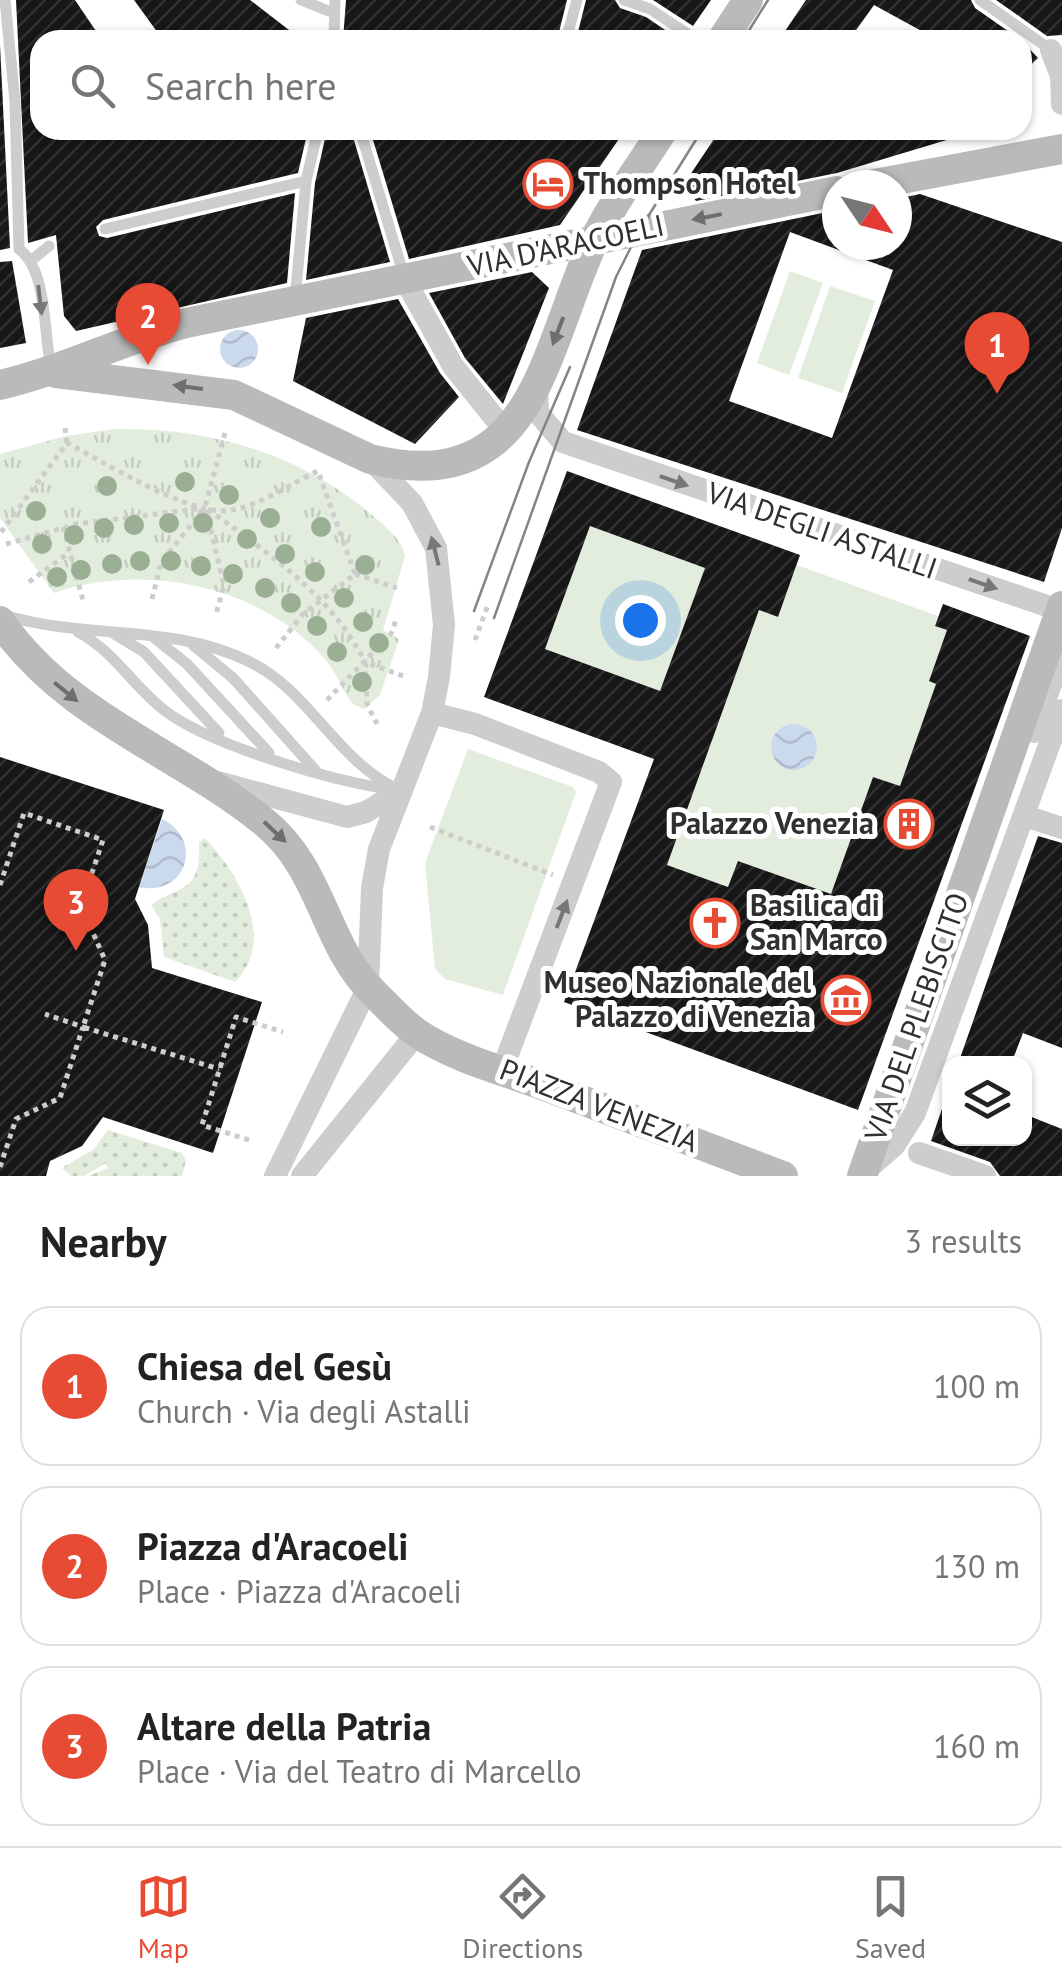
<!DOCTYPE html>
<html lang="en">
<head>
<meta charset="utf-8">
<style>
	:root { --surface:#fff; --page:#f6f6f6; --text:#222; --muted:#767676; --line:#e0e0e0; --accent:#e74b33 }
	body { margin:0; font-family:"PT Sans",sans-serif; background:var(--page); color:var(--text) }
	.controls { position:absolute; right:30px; bottom:30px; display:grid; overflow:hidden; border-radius:20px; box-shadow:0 2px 8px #0004 }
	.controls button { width:90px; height:90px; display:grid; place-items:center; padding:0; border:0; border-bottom:2px solid var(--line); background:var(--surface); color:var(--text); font:50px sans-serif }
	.compass { position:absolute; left:822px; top:170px; width:90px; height:90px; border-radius:50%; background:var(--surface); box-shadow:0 2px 8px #0004; rotate:125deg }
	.you { position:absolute; left:640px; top:620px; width:35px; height:35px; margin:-25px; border:8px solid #fff; border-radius:50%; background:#1a73e8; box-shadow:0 0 0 15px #1a73e833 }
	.badge { display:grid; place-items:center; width:65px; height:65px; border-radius:50%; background:var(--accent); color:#fff; font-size:32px; font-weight:700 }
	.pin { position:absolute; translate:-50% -82px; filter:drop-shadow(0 2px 5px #0008) }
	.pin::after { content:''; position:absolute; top:52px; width:35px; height:30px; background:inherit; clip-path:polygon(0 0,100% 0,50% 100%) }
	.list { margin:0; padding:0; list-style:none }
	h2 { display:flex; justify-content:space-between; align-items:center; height:130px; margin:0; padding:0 40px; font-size:42px }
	h2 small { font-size:32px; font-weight:400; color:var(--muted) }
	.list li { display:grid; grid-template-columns:65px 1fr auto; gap:30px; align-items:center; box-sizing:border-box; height:160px; margin:0 20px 20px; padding:0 20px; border:2px solid var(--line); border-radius:30px }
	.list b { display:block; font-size:38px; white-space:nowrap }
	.list p { margin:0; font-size:32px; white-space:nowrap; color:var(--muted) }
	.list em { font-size:32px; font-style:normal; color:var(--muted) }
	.icon { flex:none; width:55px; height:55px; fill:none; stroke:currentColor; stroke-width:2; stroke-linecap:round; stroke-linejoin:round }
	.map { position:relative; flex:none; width:1062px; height:1176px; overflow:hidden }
	.search { position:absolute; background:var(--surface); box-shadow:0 2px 8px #0004; left:30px; right:30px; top:30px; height:110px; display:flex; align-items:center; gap:25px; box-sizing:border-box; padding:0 35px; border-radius:30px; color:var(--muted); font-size:38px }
	.sheet { height:670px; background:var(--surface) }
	nav { display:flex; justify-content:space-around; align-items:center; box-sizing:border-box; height:140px; border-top:2px solid var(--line); background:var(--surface); font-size:28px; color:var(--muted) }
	nav a { display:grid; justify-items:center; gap:5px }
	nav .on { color:var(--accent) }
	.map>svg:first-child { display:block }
	.grass { fill:url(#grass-dots) }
	.park { fill:url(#park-tufts) }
	.garden { fill:#e3edde }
	.water { fill:url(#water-waves) }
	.building { fill:url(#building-hatch); fill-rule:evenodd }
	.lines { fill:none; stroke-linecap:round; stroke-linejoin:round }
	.path { stroke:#cdcdcd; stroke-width:5; stroke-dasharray:5 5; stroke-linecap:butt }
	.lane { stroke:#cdcdcd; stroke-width:11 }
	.street { stroke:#cdcdcd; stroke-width:22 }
	.secondary { stroke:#bababa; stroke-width:30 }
	.tram { stroke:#858585; stroke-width:2.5 }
	.tree { fill:#9baf94 }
	.oneway { fill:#6e6e6e }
	.oneway2 { fill:#777 }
	.labels { text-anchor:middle; stroke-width:10; stroke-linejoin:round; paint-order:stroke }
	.poi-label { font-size:30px; font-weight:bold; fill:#303030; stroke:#fff; text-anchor:start }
	.street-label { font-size:30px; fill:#303030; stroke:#fff }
</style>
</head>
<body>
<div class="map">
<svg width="1062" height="1176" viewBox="0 0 1062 1176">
	<defs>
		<pattern id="grass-dots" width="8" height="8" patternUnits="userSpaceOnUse" patternTransform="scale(2.5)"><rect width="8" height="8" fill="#e3edde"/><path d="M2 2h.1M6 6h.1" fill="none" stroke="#c3ccbf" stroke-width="1.8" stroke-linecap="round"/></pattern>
		<pattern id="park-tufts" width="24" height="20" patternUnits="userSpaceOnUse" patternTransform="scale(2.5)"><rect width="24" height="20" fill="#e3edde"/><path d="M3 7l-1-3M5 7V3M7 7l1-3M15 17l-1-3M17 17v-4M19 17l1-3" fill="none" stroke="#c3ccbf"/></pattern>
		<pattern id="water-waves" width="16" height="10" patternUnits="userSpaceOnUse" patternTransform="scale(2.5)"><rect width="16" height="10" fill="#cbd9ed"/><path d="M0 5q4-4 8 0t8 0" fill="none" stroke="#afbbcc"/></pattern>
		<pattern id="building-hatch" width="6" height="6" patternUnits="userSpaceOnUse" patternTransform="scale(2.5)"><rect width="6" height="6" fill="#171717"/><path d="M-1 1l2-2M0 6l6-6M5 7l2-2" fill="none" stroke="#303030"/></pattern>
	</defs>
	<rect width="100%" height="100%" fill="#fff"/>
	<path class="grass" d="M205,838C238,873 278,939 235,982L164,957L160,919L151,905C181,884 201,894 199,842Z
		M108,1130L182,1153L186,1161L182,1176H88L108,1168L106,1163L84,1176H71L62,1168L94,1149Z"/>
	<path class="park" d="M114,429C208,427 300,453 372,515C385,526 402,539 405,556L383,630L399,639L380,695L364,709L354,705C342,691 337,673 325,659C260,585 145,562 54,593L0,518V454L66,436Z"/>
	<path class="garden" d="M790,271L823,283L789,375L757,363Z
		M830,286L875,301L842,393L798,378Z
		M590,526L705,568L660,691L545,649Z
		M797,565L938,616L935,626L947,630L929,681L936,684L900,786L873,777L831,894L739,861L728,887L667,865L759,610L778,617Z
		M468,749L573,787L576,792L503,995L445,979L435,969L425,863Z"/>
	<path class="water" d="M220 349a19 19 0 1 1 38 0a19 19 0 1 1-38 0Z
		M771 747a23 23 0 1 1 46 0a23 23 0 1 1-46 0Z
		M162,819C205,840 186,897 139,887Z"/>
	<path class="building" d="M16,0H75L102,40H40V130H88L89,138L119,130H308L298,173L103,220L96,227L99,236L107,238L295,193L287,283L76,331L64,316L56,235L28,243Z
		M134,0H250L302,40H163Z
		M346,0H567L557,40H343Z
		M586,0H615L620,8L646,17L680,40H576Z
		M653,0H711L693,26Z
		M806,0H971L975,8L1021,40H938L874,5L849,40H779Z
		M996,0H1062V35L1047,36Z
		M1022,41L1038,58L1022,73Z
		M0,45L10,248L0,250Z
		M327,130H351L390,262L306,280L315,183Z
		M370,130H625L560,225L409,259Z
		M720,130H959L960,136L837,173L696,201L684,184Z
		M920,194L1062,242V528L1044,582L577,430L642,250L837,210V245H897V199ZM790,232L893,270L832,438L729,401Z
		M12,261L26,343L0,348V262Z
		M532,272L549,288L503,404L465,358L429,293Z
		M398,299L440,373L459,397L415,444L293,381L306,318Z
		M567,471L800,555L778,617L759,610L667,865L728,887L738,861L831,894L873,777L900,786L936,684L929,681L947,630L935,626L943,604L1030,636L858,1110L564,1002L654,759L484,697ZM590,526L705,568L660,691L545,649Z
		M0,757L164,810L135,899L148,925L152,968L262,1002L213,1153L103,1117L82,1146L50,1161L46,1176H0Z
		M1038,836L1062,843V1048L1023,1033L1011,1064H958Z
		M946,1097L950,1138H1024V1114L1062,1129V1176H1000L990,1162L931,1141Z"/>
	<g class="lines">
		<path class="path" d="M65,428L67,443
			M208,509C270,556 328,591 365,662
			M206,510L224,586L216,614
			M63,527L84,604
			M1,532L67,443C105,462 191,518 232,510C261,505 292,483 318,471L355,574
			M6,544L77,524L203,508
			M355,574L397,588
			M29,582L70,552
			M152,599L161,563L205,507L225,433
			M475,640L488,605
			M276,648L303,614L355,574
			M327,700L391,634L396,620
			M377,724L367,704L365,662L403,676
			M430,827L553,875
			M0,885L24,813L103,840L81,906L105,960L83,1027L219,1069
			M249,1140L202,1125L236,1017L283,1032
			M0,1167L16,1119L60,1098L83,1027L45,1014"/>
		<path class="lane" d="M5,0L15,102L19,249C48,271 43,332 51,367
			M301,0L331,12
			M624,0L650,9L697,40
			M980,0L1051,50
			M334,40L335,0
			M566,40L577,0
			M360,130L404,276
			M105,229L306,181
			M33,259L49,246
			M295,299L306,181L318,130
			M4,615C85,640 173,623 250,662C311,692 335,760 399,790
			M78,632C114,651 133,686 164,710C209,745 332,781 389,789
			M113,633L144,652L219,733
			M152,636L187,664L269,753
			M193,645L233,678L316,771"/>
		<path class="street" d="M1051,50L1061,76L1062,104
			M405,280L453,366L506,432
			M537,383L538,413L563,442L1062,611
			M432,713L475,724L599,772L611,782L502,1070
			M1034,732L1062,653
			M218,782L347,817L366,812L400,791
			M1025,816L1062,828
			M919,1153L985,1176
			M865,1171L894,1146L915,1113L1062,710
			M275,1176L368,987L372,888L379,849L432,713L439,677L444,625L436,548L412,503L370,459
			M302,1176L417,1033"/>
		<path class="secondary" d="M722,40L748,0
			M869,185L1062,149
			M56,373L234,395L370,459C531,498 541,360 591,247C610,206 639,168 663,130
			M0,385C64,370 122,340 186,323L837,191
			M0,621C66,717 176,751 263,821C323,869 323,942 372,991C386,1005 401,1022 417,1033C452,1057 502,1070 542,1085C623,1116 703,1146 783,1176
			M862,1176L1062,606"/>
		<path class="tram" d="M743,40L768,0
			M474,611L529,462L570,367
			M494,618L616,277L639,231L702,130"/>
	</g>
	<g class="tree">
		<circle cx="185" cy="482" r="10"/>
		<circle cx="107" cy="486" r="10"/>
		<circle cx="229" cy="495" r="10"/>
		<circle cx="36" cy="511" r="10"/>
		<circle cx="270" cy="518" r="10"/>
		<circle cx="169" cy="523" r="10"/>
		<circle cx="203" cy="523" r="10"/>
		<circle cx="134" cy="525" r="10"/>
		<circle cx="321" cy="527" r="10"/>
		<circle cx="104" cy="528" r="10"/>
		<circle cx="74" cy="535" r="10"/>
		<circle cx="247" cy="539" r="10"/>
		<circle cx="42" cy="544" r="10"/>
		<circle cx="285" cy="554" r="10"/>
		<circle cx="140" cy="561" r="10"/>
		<circle cx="171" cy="561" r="10"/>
		<circle cx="112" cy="564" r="10"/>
		<circle cx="365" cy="565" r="10"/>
		<circle cx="201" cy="566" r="10"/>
		<circle cx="81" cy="570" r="10"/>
		<circle cx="315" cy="572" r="10"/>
		<circle cx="233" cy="574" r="10"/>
		<circle cx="57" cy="577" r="10"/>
		<circle cx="265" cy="588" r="10"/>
		<circle cx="344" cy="598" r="10"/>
		<circle cx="291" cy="603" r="10"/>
		<circle cx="363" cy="622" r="10"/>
		<circle cx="317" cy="626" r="10"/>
		<circle cx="379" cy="643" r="10"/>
		<circle cx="337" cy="652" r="10"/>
		<circle cx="362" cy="682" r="10"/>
	</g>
	<defs><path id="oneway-solid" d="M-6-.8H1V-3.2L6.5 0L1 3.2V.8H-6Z" transform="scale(2.5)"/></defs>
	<g class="oneway">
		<use href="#oneway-solid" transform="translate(707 217) rotate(169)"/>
		<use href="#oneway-solid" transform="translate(558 331) rotate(111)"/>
		<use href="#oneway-solid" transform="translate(188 387) rotate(-172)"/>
		<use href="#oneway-solid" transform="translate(66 692) rotate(39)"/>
		<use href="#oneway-solid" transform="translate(275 832) rotate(43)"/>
	</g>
	<g class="oneway2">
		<use href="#oneway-solid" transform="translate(40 300) rotate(83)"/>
		<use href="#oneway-solid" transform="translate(674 481) rotate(19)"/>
		<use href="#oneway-solid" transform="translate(435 551) rotate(-104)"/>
		<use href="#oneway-solid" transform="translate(983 584) rotate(19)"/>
		<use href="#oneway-solid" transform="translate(562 914) rotate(-69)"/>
	</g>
	<defs>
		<g id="hotel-ring" transform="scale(2.5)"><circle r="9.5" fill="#fff" stroke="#e74b33" stroke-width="1.5"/><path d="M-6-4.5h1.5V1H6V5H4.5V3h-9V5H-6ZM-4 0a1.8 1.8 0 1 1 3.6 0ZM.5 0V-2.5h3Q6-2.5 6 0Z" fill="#e74b33"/></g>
		<g id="building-ring" transform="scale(2.5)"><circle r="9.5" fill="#fff" stroke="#e74b33" stroke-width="1.5"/><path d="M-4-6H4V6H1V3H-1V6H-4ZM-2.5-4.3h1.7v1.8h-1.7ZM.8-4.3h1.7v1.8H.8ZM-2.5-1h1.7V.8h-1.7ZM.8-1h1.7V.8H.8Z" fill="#e74b33"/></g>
		<g id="church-ring" transform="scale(2.5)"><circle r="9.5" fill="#fff" stroke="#e74b33" stroke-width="1.5"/><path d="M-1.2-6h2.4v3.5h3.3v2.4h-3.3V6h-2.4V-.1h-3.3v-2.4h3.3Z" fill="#e74b33"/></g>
		<g id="museum-ring" transform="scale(2.5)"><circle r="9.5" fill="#fff" stroke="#e74b33" stroke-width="1.5"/><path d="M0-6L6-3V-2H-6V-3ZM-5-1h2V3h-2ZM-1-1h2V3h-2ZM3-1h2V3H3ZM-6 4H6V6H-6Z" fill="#e74b33"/></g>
	</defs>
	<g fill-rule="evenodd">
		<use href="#hotel-ring" x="548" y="184"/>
		<use href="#building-ring" x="909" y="824"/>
		<use href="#church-ring" x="715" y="923"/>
		<use href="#museum-ring" x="846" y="1000"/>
	</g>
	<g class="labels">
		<g class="poi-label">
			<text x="583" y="194">Thompson Hotel</text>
			<text x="874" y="834" text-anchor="end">Palazzo Venezia</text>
			<text x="750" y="916">Basilica di<tspan x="750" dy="34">San Marco</tspan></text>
			<text x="811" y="993" text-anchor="end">Museo Nazionale del<tspan x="811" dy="34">Palazzo di Venezia</tspan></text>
		</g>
		<g class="street-label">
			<text transform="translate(566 246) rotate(-12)" y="10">VIA D'ARACOELI</text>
			<text transform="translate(822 531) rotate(19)" y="10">VIA DEGLI ASTALLI</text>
			<text transform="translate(917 1017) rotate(-71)" y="10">VIA DEL PLEBISCITO</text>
			<text transform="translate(599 1106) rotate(21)" y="10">PIAZZA VENEZIA</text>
		</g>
	</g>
</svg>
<div class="controls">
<button><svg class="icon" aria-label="layers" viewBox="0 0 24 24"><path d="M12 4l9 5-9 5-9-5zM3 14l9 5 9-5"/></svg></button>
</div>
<svg class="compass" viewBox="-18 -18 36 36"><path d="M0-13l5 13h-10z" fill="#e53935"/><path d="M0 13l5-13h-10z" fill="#767676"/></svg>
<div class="you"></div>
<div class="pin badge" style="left:997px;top:394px">1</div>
<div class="pin badge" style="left:148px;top:365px">2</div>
<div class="pin badge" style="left:76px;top:951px">3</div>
<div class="search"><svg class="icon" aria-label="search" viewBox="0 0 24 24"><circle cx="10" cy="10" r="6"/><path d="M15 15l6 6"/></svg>Search here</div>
</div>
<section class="sheet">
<h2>Nearby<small>3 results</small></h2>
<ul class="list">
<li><span class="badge">1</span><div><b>Chiesa del Gesù</b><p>Church · Via degli Astalli</p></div><em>100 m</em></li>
<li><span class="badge">2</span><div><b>Piazza d'Aracoeli</b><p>Place · Piazza d'Aracoeli</p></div><em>130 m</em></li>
<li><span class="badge">3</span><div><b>Altare della Patria</b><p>Place · Via del Teatro di Marcello</p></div><em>160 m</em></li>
</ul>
</section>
<nav>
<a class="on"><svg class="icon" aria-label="map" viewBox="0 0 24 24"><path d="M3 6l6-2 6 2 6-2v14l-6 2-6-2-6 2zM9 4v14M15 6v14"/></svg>Map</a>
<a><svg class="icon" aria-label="directions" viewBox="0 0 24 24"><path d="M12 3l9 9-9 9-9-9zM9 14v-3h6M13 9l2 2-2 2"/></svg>Directions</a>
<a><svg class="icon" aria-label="saved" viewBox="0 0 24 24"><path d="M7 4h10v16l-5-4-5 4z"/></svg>Saved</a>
</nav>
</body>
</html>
